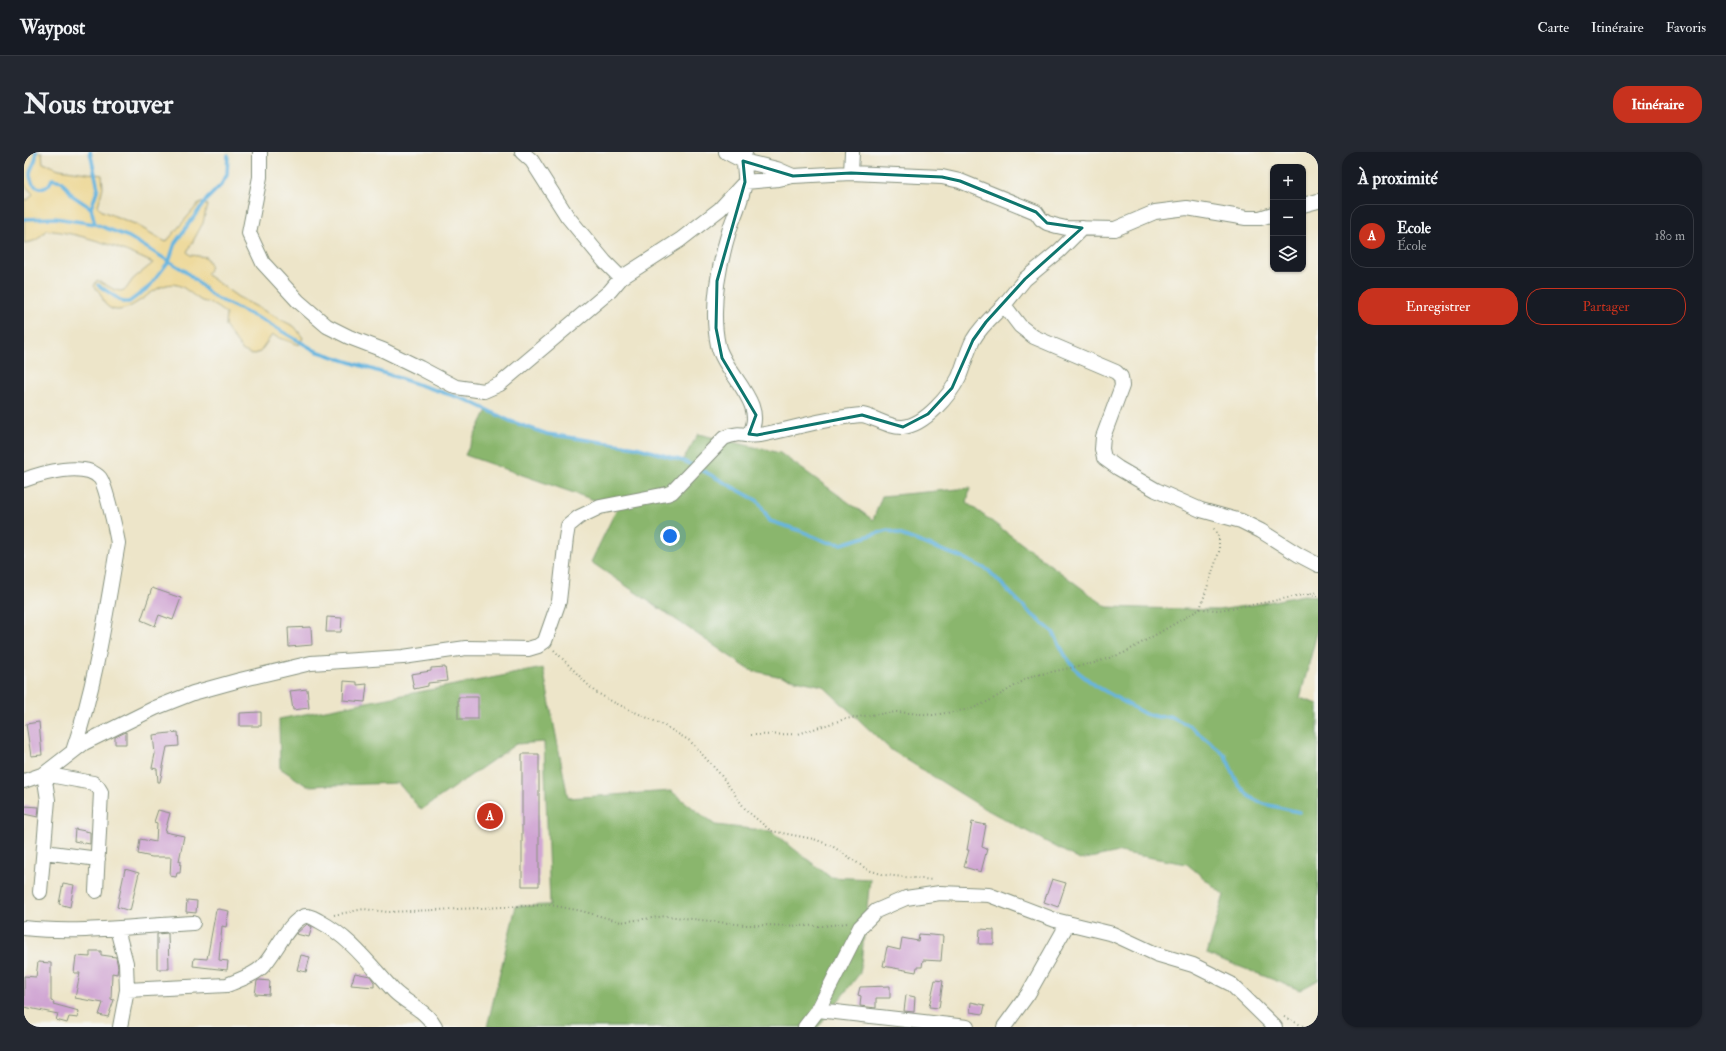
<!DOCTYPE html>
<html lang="fr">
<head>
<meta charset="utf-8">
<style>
	:root { --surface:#171b24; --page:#242831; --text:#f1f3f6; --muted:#9ea1a6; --line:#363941; --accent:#c8321e }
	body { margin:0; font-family:"IM FELL Double Pica",serif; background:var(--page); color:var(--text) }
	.controls { position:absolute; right:12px; top:12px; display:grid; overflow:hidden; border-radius:8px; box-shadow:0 1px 3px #0004 }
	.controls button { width:36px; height:36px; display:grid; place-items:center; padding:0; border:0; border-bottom:1px solid var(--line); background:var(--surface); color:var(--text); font:20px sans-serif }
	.you { position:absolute; left:646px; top:384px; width:14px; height:14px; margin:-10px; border:3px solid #fff; border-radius:50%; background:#1a73e8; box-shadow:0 0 0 6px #1a73e833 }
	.badge { display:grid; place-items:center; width:26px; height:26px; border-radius:50%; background:var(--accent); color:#fff; font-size:13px; font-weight:700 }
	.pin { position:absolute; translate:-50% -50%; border:2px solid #fff; box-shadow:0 1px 4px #0006 }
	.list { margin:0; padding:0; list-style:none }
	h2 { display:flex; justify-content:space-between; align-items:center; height:52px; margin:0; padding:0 16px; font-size:17px }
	h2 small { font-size:13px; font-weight:400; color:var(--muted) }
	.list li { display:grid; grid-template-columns:26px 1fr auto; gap:12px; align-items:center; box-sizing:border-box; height:64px; margin:0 8px 8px; padding:0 8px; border:1px solid var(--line); border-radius:16px }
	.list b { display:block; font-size:15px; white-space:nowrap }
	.list p { margin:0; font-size:13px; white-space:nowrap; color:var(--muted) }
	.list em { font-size:13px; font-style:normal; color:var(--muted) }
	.actions { display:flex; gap:8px; padding:12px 16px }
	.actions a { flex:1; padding:9px 0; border:1px solid var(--accent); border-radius:16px; text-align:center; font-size:14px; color:var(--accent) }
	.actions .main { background:var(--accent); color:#fff }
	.icon { flex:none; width:22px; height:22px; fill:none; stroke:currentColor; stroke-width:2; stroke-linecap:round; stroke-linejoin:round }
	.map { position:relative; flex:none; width:1294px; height:875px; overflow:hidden; border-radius:16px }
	header { display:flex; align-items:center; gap:24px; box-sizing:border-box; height:56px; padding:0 20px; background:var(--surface); border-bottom:1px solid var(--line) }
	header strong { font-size:19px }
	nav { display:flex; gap:22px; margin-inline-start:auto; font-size:14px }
	.intro { display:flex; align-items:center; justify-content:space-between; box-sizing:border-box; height:96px; padding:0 24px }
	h1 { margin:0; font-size:28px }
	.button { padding:10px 18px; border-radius:16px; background:var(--accent); color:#fff; font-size:14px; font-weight:700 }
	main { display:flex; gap:24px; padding:0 24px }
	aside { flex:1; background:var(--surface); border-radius:16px; box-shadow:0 1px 3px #0004 }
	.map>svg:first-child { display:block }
	.forest { fill:#8ab66d; stroke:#547a50 }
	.sand { fill:#eeda9e; stroke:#868c69 }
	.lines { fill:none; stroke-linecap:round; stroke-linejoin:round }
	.stream { stroke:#66b5e0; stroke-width:3.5 }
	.building { fill:#d0a5d3 }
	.minor-casing { stroke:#86917e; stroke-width:16 }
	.path { stroke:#86917e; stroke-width:2; stroke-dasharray:1 3; stroke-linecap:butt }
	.minor { stroke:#fff; stroke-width:14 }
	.marked { fill:none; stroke:#0f766e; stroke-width:3; stroke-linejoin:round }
</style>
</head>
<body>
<header>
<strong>Waypost</strong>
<nav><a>Carte</a><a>Itinéraire</a><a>Favoris</a></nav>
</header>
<div class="intro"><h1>Nous trouver</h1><a class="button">Itinéraire</a></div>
<main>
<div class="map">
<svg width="1294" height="875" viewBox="0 0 1294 875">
	<rect width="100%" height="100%" fill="#f6f6f2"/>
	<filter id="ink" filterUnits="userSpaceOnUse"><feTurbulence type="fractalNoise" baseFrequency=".025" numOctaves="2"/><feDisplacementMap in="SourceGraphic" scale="8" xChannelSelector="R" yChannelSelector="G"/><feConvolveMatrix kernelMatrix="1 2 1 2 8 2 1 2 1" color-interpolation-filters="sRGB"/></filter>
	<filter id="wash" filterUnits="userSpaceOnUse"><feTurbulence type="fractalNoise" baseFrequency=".012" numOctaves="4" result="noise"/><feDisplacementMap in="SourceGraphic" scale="16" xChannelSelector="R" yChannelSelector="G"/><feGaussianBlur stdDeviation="0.9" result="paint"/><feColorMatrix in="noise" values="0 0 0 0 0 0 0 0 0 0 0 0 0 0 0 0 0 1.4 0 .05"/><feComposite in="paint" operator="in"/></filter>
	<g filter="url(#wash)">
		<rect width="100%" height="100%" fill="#ede5c9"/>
		<path class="forest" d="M463,258L486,269L523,282L612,295L659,308L674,282L756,301L849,368L858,344L946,336L943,351L1083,455L1194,458L1228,453L1280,443L1294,444V477L1276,546L1294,552V828L1276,838L1183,802L1200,743L1163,712L1095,700L1056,708L958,655L867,598L799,534L726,518L567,410L593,356L441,303Z
			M519,516L544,646L647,639L691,673L747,679L806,725L846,727L836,821L794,875H463L492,754L526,753L520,590L492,592L397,658L374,631L283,634L256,616L255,567Z"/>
		<path class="sand" d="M0,0H18L19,11L35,17L78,23L79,35L74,54L78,59L111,72L142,90L176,50L183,53L179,71L163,100L166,103L182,105L187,115L182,122L214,145L271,175L279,186L275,193L248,183L236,200L228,203L218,198L201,174L202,162C197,158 192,154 187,152C184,150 181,150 178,149C166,143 158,129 143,133C125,136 99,172 81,152C79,149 79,146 77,143C76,140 72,137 70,134L73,128L91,138L97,139L102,137L109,127L129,111C95,95 60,82 22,78C15,87 11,90 0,91V47L4,48L9,42L0,32Z"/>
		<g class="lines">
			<path class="stream" d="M12,0C14,14 0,16 9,32C12,35 17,37 20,36C25,35 26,31 28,27L38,29L49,44L67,56L71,72
				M66,0L74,36L67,56
				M0,67L31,66L71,72L105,85L161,119L190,145L240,169L292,199L445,249L486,269L523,282L612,295L659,309L668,313
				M74,133L99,150H105L125,135L145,109L151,91L183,47L197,33L203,23L204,3
				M676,317L734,349L746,369L777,379L803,390L818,392L864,378L939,406L964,418L1004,459L1029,480L1041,503L1054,520L1072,534L1121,562L1134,565L1146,564L1166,574L1201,603L1214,632L1226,645L1240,652L1275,660"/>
		</g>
		<g id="blocks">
			<path class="building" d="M128,436L157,446L149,468L135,463L131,474L117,468Z
				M303,465L318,466L317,480H302Z
				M287,475L288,493L265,495L264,476Z
				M421,515L423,529L404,531V534L390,537L387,522L407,519V516Z
				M320,529L333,530V533L343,532L341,550L319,548Z
				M283,537L285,556L269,558L266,539Z
				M434,545H454V567H434Z
				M237,560V574H216V561Z
				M15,570L18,603L7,604L2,572Z
				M102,580V592H91V585Z
				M154,580L155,594L143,595L136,630H134L133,617L128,616L131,602L129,583Z
				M498,602H515V734H498Z
				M0,654L15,655L14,665L0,662Z
				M134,658L146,661L141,680L160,684L155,709H157L156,721H153L152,725L146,724L147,705H128L114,702L116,687L132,690L133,671L130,670Z
				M948,670L962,673L958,695L963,697L957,720L940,715L945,698H943Z
				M51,677L66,680V692L50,689Z
				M101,717L115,721L106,759L93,755Z
				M1028,727L1042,731L1034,755L1020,750Z
				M39,731L50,733L46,755L35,752Z
				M163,748L173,749L172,761L162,760Z
				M194,757L205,759L202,775L198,774L195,808L204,809L203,818L169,814L170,806L183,807L192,758Z
				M283,772L288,775L285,785L272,782Z
				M956,777L970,778V792H955Z
				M144,781L145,817H133V782Z
				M895,782L919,784L917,809L899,808L898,815H893L892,820L859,814L863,795L876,798L878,786L894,789Z
				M66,799H77V803L92,805L94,815L93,822L88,821L87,847L90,848L84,865L75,863L79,851L51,846L56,821H50L52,804L66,805Z
				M277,803L286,805L282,820L273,818Z
				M14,810L27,811V849L30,850L29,852L55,859L54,866L45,865L43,871L32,868L34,862L0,855V824L12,825Z
				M331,821L346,824L350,830V835L327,833Z
				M235,828L246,829L245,843L231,842L233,829Z
				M911,828L919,829L915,856L905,855Z
				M866,834V846H852V856L836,854L837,844L834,843L836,835Z
				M882,843L891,845L890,860L880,859Z
				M947,850L961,853L959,862L946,860Z"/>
		</g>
	</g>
	<g filter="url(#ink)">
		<use href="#blocks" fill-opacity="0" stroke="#86917e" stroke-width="1"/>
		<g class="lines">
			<g class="minor-casing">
				<path id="minor" d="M236,0V25L225,81L239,111L274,149L303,174L325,185L359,198L396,216L432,235L460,239L476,232L586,139L597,126L581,110L543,64L508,9L498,0
					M702,0L719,9L753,17L769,24
					M721,0C718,12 722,19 721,30C719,44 711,62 706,76C695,112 686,156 694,193C700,221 745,253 725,282
					M827,21L918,25L936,29L1012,60L1017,67L1023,71L1033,74L1042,76L1091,77L1131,60L1163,56L1222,66H1236L1249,62
					M1279,53L1294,49
					M597,126L656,88L696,57L721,30L755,27L769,24L827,21L828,0
					M980,153L1001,127L1035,99L1058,76
					M0,328C18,321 61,309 76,326C82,334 92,380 94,391C82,461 72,532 49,599
					M0,629L20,622L60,591L131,556L169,541L216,528L287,511L379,505L442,496L504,497L514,494L521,489L535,449L542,386L544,374L555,365L576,355L643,342L648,340L700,286C717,278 722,286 736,283C770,277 804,265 838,263C851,265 865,276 879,275C901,273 926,243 935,225C940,213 943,200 949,188C957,174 969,164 980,153L996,174L1010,185L1092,220L1097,225L1098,234L1079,285L1078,297L1080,306L1094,316L1132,338L1177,358L1217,369L1237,379L1275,403L1294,413
					M20,700L74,707
					M16,740L24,648L20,622L69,631L74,635L77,640L72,739
					M0,776C56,782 112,774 169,771
					M93,777L102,811L103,838L96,875
					M103,838L203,833C214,828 229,824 238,815C250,804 265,768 281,764C286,763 291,767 295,769C327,786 346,813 370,839C383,852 402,858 411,875
					M794,858L943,875
					M781,875L794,858L836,775L852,759L882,746L916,741L965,743L1031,768L1089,782L1132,802L1169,813L1207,832L1251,875
					M980,875L1004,842L1044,771"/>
			</g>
			<path class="path" d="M1285,443L1294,444
				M1176,457L1195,400V386L1189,375
				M530,498L570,539L589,550L639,573L666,589L696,622L722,658L747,679L790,687L808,694L844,718L861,723L909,728
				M727,583L774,582L821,567L847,563L873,560L909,563L947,557L965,549L1008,524L1070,511L1100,501L1176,457L1194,458L1228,453L1294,440
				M310,763L340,757L364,760L526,753L558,759L597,770L642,764L721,773L800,774L823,771
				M1260,865L1281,875"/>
			<use href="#minor" class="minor"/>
		</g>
	</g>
	<path class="marked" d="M719,9L769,24L827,21L918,25L936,29L1012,60L1023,71L1058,76L1001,127L962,170L949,188L928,236L904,262L879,275L838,263L733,283L725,282L732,263L698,206L692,176L693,129L721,30Z"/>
</svg>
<div class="controls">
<button>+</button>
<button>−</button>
<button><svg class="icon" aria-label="layers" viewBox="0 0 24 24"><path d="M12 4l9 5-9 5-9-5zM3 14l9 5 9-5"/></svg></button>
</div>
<div class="you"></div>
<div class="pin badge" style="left:466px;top:664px">A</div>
</div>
<aside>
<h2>À proximité<small></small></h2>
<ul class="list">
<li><span class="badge">A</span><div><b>Ecole</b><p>École</p></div><em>180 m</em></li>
</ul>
<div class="actions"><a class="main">Enregistrer</a><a>Partager</a></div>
</aside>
</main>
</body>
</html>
